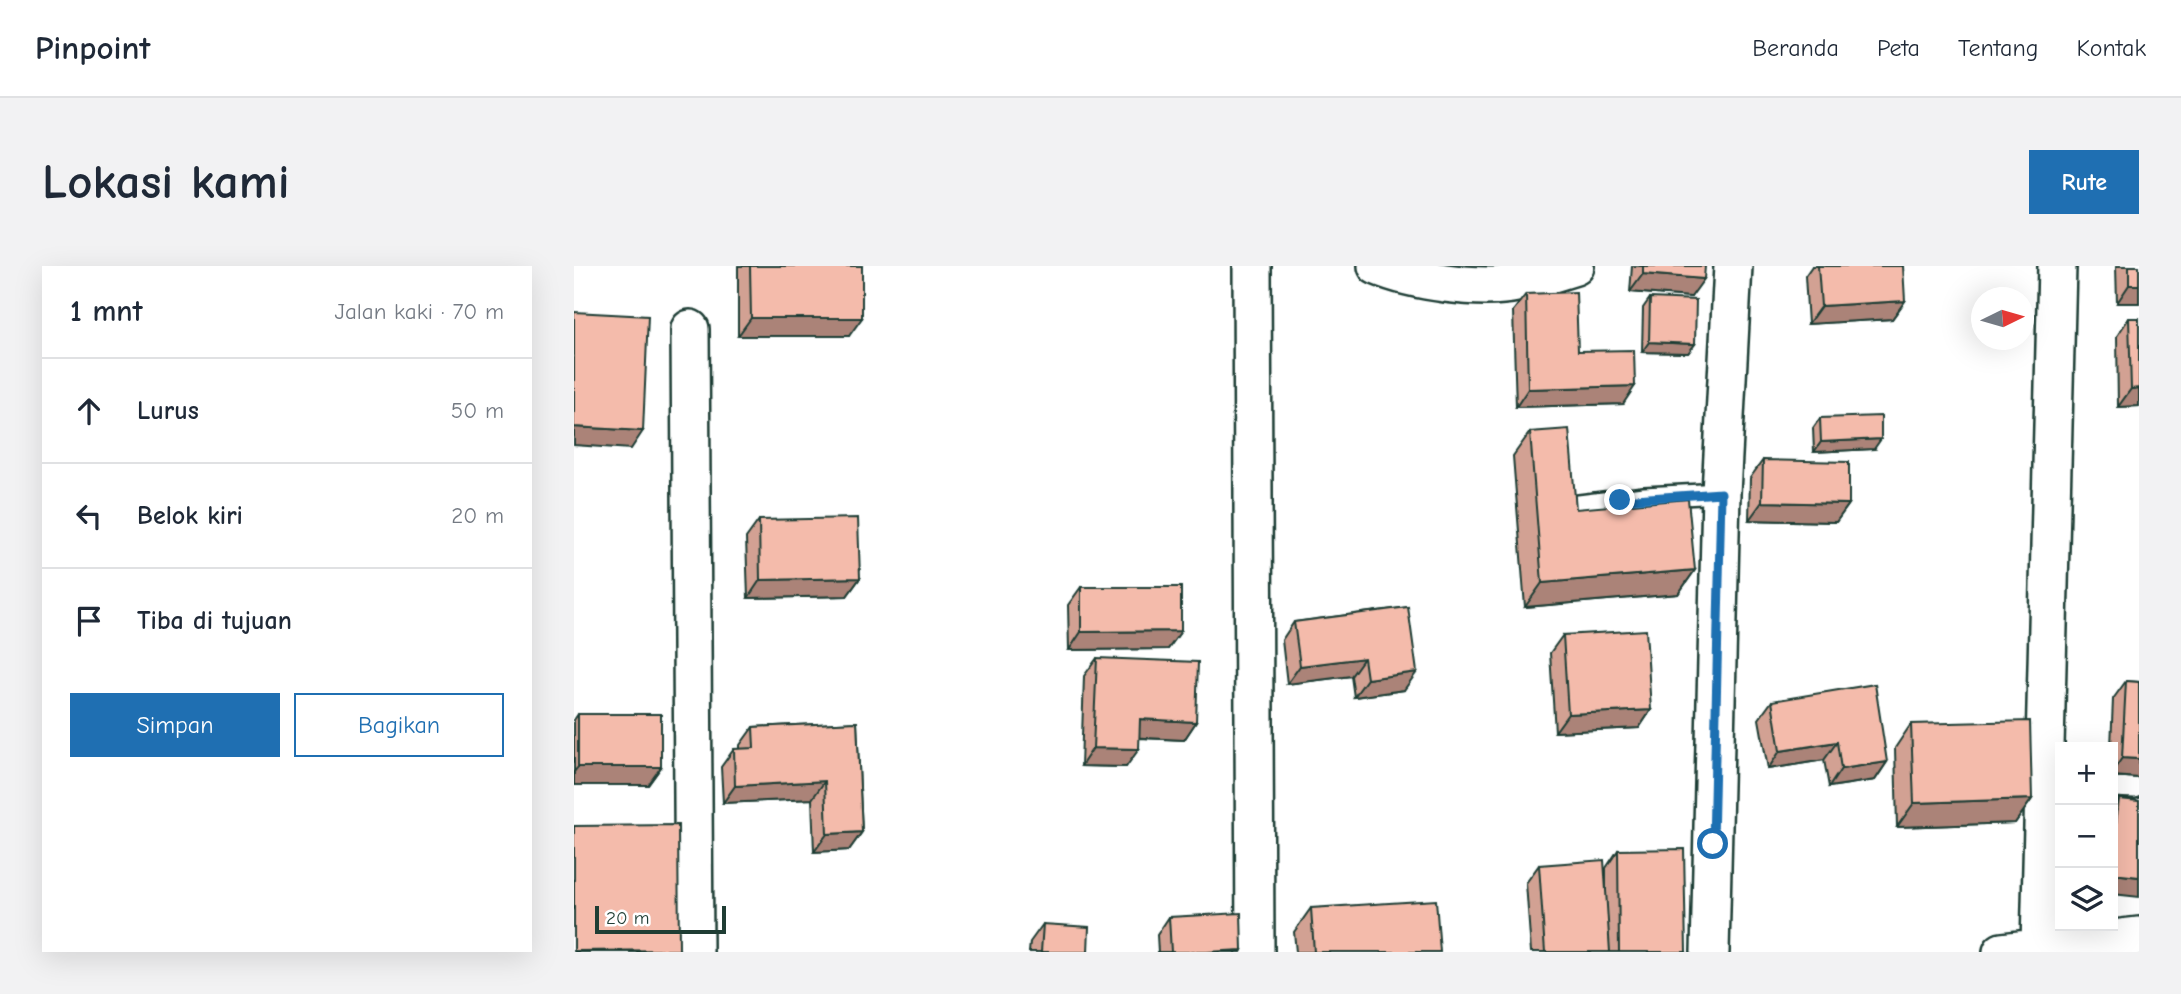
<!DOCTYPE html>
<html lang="id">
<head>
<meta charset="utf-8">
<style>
	:root { --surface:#fff; --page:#f2f2f3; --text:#1f2937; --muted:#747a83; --line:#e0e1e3; --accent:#1f6fb2 }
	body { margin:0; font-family:"Comic Neue",sans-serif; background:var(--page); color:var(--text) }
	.controls { position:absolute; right:21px; bottom:21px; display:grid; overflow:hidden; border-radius:0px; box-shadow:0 7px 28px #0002 }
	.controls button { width:63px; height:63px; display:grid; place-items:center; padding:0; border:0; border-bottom:2px solid var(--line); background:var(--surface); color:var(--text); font:35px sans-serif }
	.compass { position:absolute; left:1397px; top:21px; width:63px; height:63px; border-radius:50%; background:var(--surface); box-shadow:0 7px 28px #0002; rotate:85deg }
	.scale { position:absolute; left:21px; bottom:18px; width:131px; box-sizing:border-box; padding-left:7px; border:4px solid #1f3d34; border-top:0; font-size:19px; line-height:24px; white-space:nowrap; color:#1f3d34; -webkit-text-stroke:5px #fff; paint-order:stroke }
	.stop { position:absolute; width:21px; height:21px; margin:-16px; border:5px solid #1f6fb2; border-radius:50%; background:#fff }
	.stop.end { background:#1f6fb2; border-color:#fff; box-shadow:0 2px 7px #0008 }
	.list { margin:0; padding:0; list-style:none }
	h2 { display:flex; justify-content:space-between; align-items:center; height:91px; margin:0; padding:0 28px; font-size:30px }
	h2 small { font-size:23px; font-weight:400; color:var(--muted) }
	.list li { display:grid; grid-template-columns:46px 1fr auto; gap:21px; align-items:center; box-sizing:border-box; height:105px; padding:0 28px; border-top:2px solid var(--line) }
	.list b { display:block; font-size:26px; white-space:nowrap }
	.list em { font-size:23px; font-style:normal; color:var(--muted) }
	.actions { display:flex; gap:14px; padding:21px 28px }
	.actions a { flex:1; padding:16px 0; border:2px solid var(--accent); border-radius:0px; text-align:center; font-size:24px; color:var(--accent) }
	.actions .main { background:var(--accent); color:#fff }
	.icon { flex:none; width:38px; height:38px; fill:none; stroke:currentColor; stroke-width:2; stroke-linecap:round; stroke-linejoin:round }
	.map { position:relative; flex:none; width:1565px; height:686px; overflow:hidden; border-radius:0px }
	header { display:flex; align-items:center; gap:42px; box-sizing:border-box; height:98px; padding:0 35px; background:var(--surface); border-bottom:2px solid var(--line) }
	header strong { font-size:33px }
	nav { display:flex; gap:38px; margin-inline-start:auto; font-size:24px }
	.intro { display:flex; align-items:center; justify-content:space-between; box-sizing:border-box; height:168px; padding:0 42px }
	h1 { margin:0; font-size:49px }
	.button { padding:18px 32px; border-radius:0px; background:var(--accent); color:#fff; font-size:24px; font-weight:700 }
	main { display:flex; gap:42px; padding:0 42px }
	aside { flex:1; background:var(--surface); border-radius:0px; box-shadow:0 7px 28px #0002 }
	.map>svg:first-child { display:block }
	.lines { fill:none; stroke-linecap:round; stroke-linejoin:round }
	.service-casing { stroke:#1f3d34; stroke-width:24 }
	.minor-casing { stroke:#1f3d34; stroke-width:42 }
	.service { stroke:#fff; stroke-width:19 }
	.minor { stroke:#fff; stroke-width:37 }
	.wall { fill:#d2a193; stroke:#1f3d34; stroke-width:2 }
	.shaded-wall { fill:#ab8378; stroke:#1f3d34; stroke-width:2 }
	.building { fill:#f4bbab; stroke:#1f3d34; stroke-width:2 }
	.route { stroke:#1f6fb2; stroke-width:9 }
</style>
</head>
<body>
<header>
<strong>Pinpoint</strong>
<nav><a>Beranda</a><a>Peta</a><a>Tentang</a><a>Kontak</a></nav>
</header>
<div class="intro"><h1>Lokasi kami</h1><a class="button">Rute</a></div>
<main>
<aside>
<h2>1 mnt<small>Jalan kaki · 70 m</small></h2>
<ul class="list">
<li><svg class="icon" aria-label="ahead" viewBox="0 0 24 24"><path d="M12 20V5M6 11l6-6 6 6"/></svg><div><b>Lurus</b></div><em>50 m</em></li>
<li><svg class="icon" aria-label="left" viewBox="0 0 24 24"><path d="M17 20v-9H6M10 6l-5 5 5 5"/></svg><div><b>Belok kiri</b></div><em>20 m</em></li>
<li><svg class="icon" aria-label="arrive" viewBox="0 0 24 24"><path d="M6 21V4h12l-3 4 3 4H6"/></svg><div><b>Tiba di tujuan</b></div></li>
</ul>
<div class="actions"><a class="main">Simpan</a><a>Bagikan</a></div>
</aside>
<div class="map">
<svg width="1565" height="686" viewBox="0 0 1565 686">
	<rect width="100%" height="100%" fill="#fff"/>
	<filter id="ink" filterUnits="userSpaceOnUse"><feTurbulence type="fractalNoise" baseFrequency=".0143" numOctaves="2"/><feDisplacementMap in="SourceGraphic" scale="14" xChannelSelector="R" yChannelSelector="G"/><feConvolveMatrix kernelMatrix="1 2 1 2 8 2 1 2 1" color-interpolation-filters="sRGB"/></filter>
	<g filter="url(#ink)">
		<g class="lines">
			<g class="service-casing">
				<path id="service" d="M997,240L1070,231L1147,227
					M1539,521L1561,522"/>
			</g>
			<g class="minor-casing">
				<path id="minor" d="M678,0L681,686
					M803,0C838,15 906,25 943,17C963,12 982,6 1001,0
					M116,63L120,686
					M1466,680L1483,0
					M1136,686L1147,227L1159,0
					M1428,686L1565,670"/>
			</g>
			<use href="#service" class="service"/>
			<use href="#minor" class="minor"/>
		</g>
		<path class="wall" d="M164,0H288L275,70H164Z
			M1058,0H1131L1117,31L1056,26Z
			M1238,0H1244L1331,35L1318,53L1234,58L1231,10Z
			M1542,0H1565V37H1543Z
			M952,28L1004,85L1049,138L942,141L939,45Z
			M1076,32L1121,78L1114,87L1068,86L1069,42Z
			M1555,52H1565V140L1544,141L1543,70Z
			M1246,152L1300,183L1240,186L1239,162Z
			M956,166L1002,243L1121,304L1104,328L951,341L939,190Z
			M1189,194L1275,238L1262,256L1175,254L1176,212Z
			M185,254L286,312L273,330L174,332L172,272Z
			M507,321L607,365L594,383L495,384L494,339Z
			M834,341L830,424L780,431L777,410L713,418L708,374L720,356Z
			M989,369L1077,444L1065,462L981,466L976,387Z
			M523,392L622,456L610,474L565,472L552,501L507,500L510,410Z
			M1552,415L1565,416V512L1539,510V481H1537L1539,433Z
			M1198,435L1313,496L1301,514L1255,521L1250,494L1194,503L1185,453Z
			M4,448L87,501L74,519H0V454Z
			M283,456L288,566L275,584L240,586L238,533L149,537L147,501L160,483H166V479L179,461Z
			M1337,458L1458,533L1441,557L1323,561L1321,482Z
			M1545,533L1539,628V541Z
			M1044,584L1112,686H957L952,617L965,599L1032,624V602Z
			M737,642L866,686H722L720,666Z
			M595,651L668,684L667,686H584L583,669Z
			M469,658L514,686H455L456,676Z"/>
		<path class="shaded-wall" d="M1069,8L1130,13L1117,31L1056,26Z
			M1555,19H1565V37H1543Z
			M1331,35L1318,53L1234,58L1247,40Z
			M177,52H288L275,70H164Z
			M1075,76L1121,78L1114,87L1068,86Z
			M1061,120L1049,138L942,141L954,123Z
			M1565,122V140L1544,141L1557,123Z
			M0,161L69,165L57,183L0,179Z
			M1307,173L1300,183L1240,186L1247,176Z
			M1188,236L1275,238L1262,256L1175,254Z
			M1121,304L1104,328L951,341L968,317Z
			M286,312L273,330L174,332L186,314Z
			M607,365L594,383L495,384L507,366Z
			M790,392L777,410L713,418L726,400Z
			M843,406L830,424L780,431L793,413Z
			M1077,444L1065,462L981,466L994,448Z
			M566,453L622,456L610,474L553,471Z
			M1263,476L1250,494L1194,503L1206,485Z
			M519,482L565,483L552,501L507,500Z
			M1548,492L1565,493V512L1539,510V505Z
			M1313,496L1301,514L1255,521L1267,503Z
			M4,501H87L74,519H0V506Z
			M251,515L238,533L149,537L161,520Z
			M1458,533L1441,557L1323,561L1340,537Z
			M288,566L275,584L240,586L253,568Z
			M1539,608L1565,611V631L1539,628Z
			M105,684L104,686H0Z
			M668,684L667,686H633Z"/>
		<path class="building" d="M176,0H288V52H177Z
			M1069,0H1131L1130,13L1069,8Z
			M1244,0H1329L1331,35L1247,40Z
			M1555,0H1565V19H1555Z
			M1002,26L1004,85L1060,84L1061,120L954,123L952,28Z
			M1076,32L1122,34L1121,78L1075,76Z
			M0,46L74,50L69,165L0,161Z
			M1555,52H1565V122L1557,123Z
			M1307,150V173L1247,176L1246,152Z
			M995,163L1002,243L1114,233L1121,304L968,317L956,166Z
			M1189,194L1275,196V238L1188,236Z
			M284,252L286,312L186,314L185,254Z
			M507,321H607V365L507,366Z
			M834,341L843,406L793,413L790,392L726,400L720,356Z
			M1072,364L1077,444L994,448L989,369Z
			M523,392L624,396L622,456L566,453L565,483L519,482Z
			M1552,415L1565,416V493L1548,492Z
			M1301,418L1313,496L1267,503L1263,476L1206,485L1198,435Z
			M4,448H87V501H4Z
			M1456,455L1458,533L1340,537L1337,458Z
			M283,456L288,566L253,568L251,515L161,520L160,483L180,482L179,461Z
			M1545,533L1565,535V611L1539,608V584Z
			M104,559L105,684L0,685V560Z
			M1110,583L1112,686H1045L1044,584Z
			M1030,594L1036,686H971L965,599Z
			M862,634L866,686H740L737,642Z
			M667,647L668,684L633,686H597L595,651Z
			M469,658L515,661L514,686H467Z"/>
	</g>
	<g class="lines" filter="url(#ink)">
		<path class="route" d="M1046,234L1147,227L1139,578"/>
	</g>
</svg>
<div class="controls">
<button>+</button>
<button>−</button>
<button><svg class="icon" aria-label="layers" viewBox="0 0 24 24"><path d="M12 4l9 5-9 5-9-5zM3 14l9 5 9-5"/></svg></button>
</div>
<svg class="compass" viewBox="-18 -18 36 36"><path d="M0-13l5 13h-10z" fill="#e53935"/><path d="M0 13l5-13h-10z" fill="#747a83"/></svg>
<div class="scale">20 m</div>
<div class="stop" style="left:1139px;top:578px"></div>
<div class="stop end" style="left:1046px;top:234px"></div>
</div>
</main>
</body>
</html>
